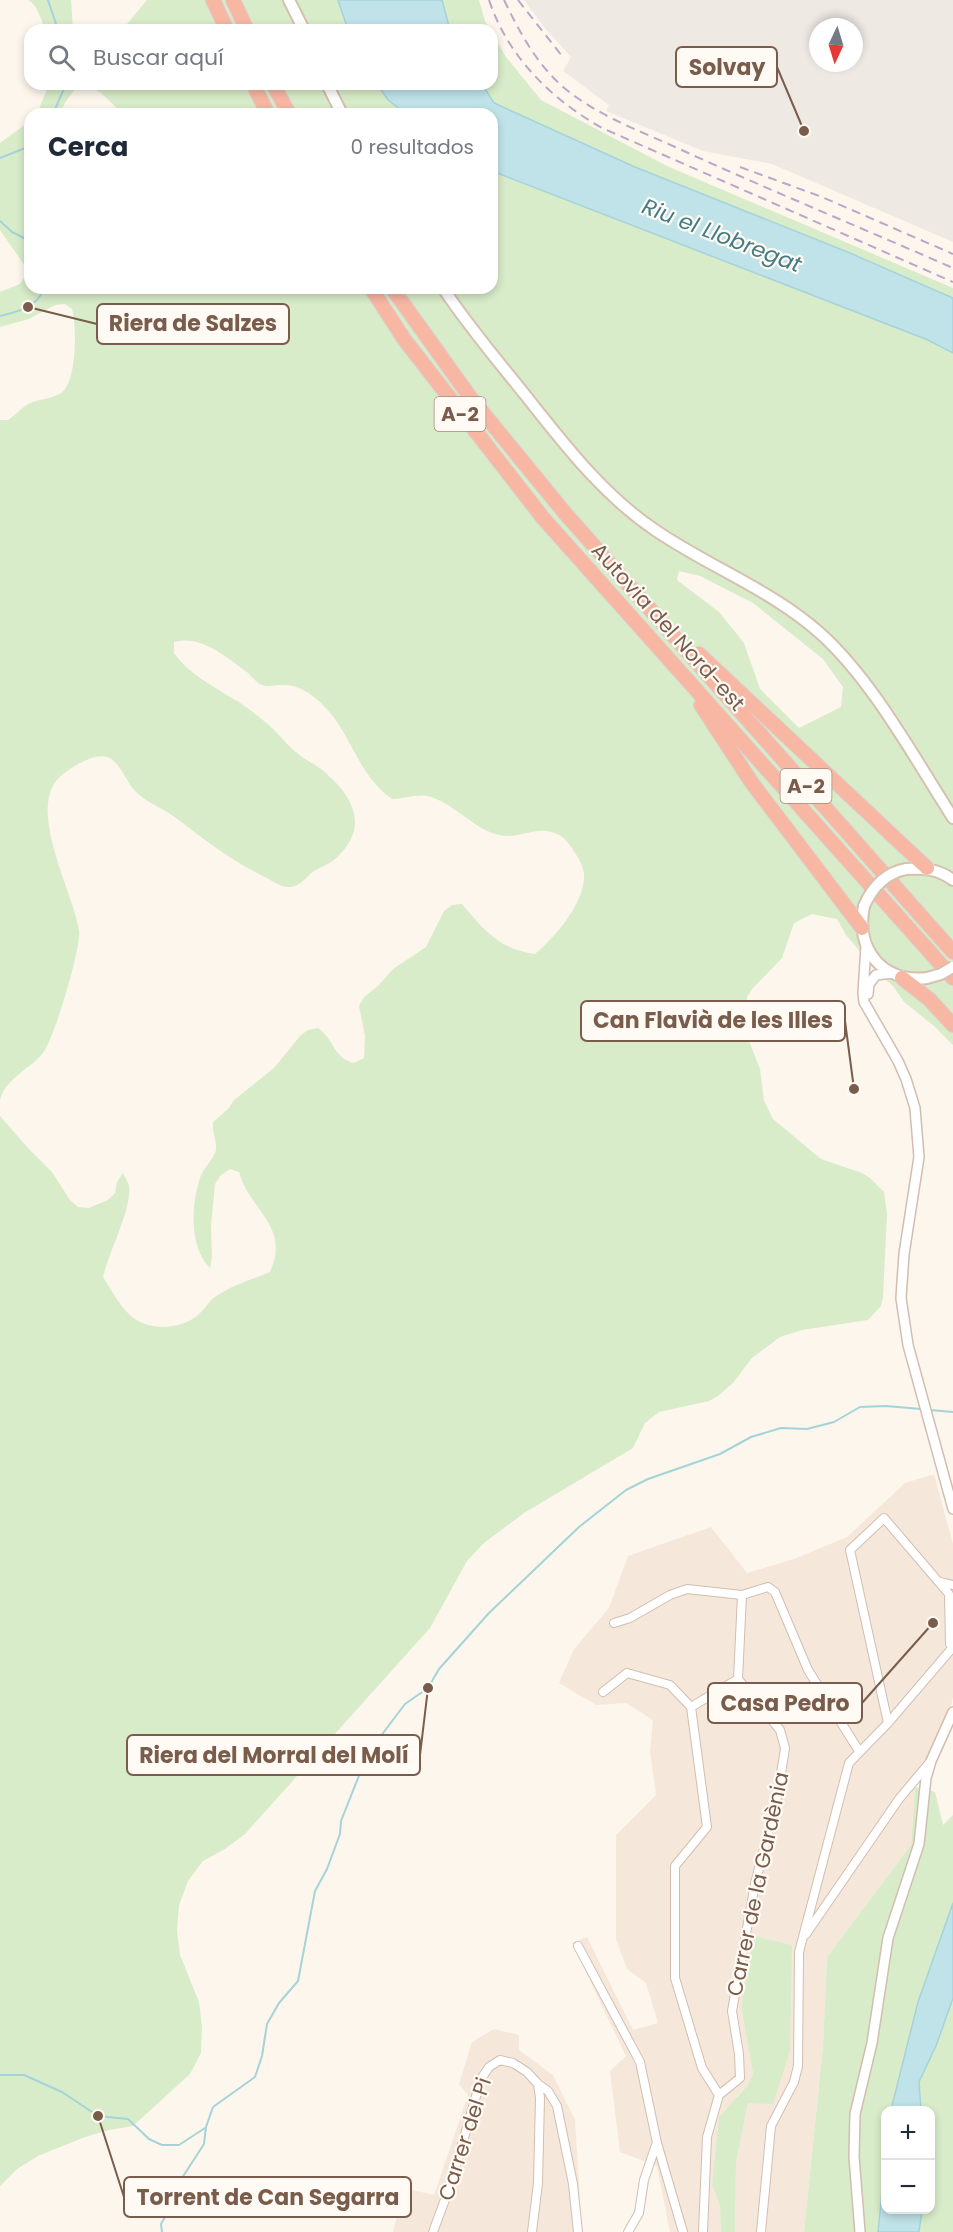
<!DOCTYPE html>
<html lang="es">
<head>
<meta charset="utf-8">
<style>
	:root { --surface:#fff; --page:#f6f6f7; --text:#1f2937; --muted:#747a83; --line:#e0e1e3 }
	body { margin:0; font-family:Poppins,sans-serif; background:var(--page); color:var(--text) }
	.controls { position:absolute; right:18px; bottom:18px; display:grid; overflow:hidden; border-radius:12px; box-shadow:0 3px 9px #0003 }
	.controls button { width:54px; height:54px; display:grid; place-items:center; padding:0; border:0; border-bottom:2px solid var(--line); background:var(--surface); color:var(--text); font:30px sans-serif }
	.compass { position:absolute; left:809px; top:18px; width:54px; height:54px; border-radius:50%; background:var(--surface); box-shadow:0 3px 9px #0003; rotate:184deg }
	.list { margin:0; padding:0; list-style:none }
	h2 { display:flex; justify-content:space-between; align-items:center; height:78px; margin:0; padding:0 24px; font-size:26px }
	h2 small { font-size:20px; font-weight:400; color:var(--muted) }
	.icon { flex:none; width:33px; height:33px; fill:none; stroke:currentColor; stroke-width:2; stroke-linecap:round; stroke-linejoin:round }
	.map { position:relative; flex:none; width:953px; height:2232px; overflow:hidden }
	.search { position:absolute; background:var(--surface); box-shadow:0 3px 9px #0003; left:24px; top:24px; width:474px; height:66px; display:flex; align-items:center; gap:15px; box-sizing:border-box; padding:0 21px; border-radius:18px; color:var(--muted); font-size:22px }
	.panel { position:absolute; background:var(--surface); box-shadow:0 3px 9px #0003; left:24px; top:108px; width:474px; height:186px; border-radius:18px }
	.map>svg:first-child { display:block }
	.residential { fill:#f5e8da }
	.industrial { fill:#efe9e4; fill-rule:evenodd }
	.green { fill:#d8ecc9; fill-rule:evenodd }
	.water { fill:#bfe3e8; stroke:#a5d3da; stroke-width:1.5 }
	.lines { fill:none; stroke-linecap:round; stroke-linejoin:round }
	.stream { stroke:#a5d3da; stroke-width:2 }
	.minor-casing { stroke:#d1beb0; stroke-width:10 }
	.tertiary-casing { stroke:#d1beb0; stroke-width:12 }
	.secondary-casing { stroke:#d6c0b0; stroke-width:14 }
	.motorway-casing { stroke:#dad1cd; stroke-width:16 }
	.minor { stroke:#fff; stroke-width:8 }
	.tertiary { stroke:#fff; stroke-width:9 }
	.secondary { stroke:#fff; stroke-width:10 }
	.motorway { stroke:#f7b7a3; stroke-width:14 }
	.rail { stroke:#b9a8c9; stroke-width:2; stroke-dasharray:9 6; stroke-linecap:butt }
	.secondary-bridge-casing { stroke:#d6c0b0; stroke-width:14; stroke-linecap:butt }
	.secondary-bridge { stroke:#fff; stroke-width:10 }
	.labels { text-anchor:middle; stroke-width:4.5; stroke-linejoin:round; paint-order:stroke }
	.shield { fill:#fffaf3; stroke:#a28b7f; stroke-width:1.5 }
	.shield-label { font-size:20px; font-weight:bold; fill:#7a5c4d }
	.street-label { font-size:21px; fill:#7a5c4d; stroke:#fffaf3 }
	.water-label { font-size:22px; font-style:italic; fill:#437c86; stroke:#fffaf3 }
	.leader { fill:none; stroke:#7a5c4d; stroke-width:2 }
	.callout-dot { fill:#7a5c4d; stroke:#fffaf3; stroke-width:2 }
	.callout { fill:#fffaf3; stroke:#7a5c4d; stroke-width:2 }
	.callout-label { font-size:22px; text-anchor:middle; font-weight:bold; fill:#7a5c4d }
</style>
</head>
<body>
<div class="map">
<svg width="953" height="2232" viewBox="0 0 953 2232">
	<rect width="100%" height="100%" fill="#fdf6ec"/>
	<path class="residential" d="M934,1474L953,1544V1697L951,1706L915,1787L911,1845L827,1957L823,2046L804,2232H735L736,2162L748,2103L791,1945L754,1937L741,2006L753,2074L747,2086L737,2096L712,2185L720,2206L721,2232H670L657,2166L620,2152L610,2071L626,2056L572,1943L587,1937L633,2030L658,2023L646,1983L627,1969L616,1940V1835L656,1795L650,1752L653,1720L626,1703L596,1705L559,1683L574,1649L609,1608L628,1556L711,1527L747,1573L794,1559L847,1537L905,1483Z
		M494,2029L519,2035V2050L553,2075L575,2120L582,2232H393L404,2188L434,2195L468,2095L459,2084L472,2042Z"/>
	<path class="industrial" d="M524,0H953V242L772,164L703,151L606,111L609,105L563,71L571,57L543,26ZM818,27H854V63H818Z"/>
	<path class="green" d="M28,0H71L73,30H45C41,20 38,5 28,0Z
		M147,0H338L348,30H122Z
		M442,0H479L485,21L490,30H450Z
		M492,33L506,57L541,100L667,166L953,288V298L850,253L635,167L494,103L482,84H492Z
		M49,84H85C71,89 66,102 59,114H37Z
		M87,84H377L388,100L406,114H123L101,93Z
		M30,121V288H492V171L928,340L953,353V1045L934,1026L904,1002L893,986L878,973L846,935L837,919L812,914L794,923L782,958L753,988L747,997L744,1028L760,1069L764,1101L773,1119L821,1159L862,1173L870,1178L884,1192L887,1214L883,1297L881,1306L868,1320L802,1330L780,1337L752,1358L733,1383L718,1396L709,1401L659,1412L645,1423L633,1448L524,1513L484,1543L467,1561L430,1628L245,1834L225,1849L203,1861L188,1881L179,1905L177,1930L180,1955L199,2002L202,2027L201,2053L190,2074L133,2126L109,2130L85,2137L38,2156L17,2169L0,2186V1116L28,1148L52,1172L70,1200L78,1207L89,1208L108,1200L115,1193L117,1182L123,1173C125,1177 128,1182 129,1186C132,1209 109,1251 103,1277C111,1289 119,1305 130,1315C148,1332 182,1330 199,1314C205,1309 208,1302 215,1297C232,1285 251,1280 270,1272C291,1226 249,1210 239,1172L230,1169L221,1175L215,1184L211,1226L212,1258L210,1268C189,1247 191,1206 200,1178C203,1168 214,1159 216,1150C217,1141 212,1132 213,1122L228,1109L234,1100L274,1068L300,1036L308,1030L318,1028C335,1040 333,1058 354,1063L364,1058L365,1036L359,1006L364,997L379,985L393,969L426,947L444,911L452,905L462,904C484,930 500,950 535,954C555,938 586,901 584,874C583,865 578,857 573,850C569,843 564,837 557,834C537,824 519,840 499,835C472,829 454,802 427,796C415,794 404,799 392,799C357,775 351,731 321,703C309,692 297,684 280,685C274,685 268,687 262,685C257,683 252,677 248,673C228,658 201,634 174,642V653C188,673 211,685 232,698C243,704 254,713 264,721C276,730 285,743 296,752C303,759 313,763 321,769C348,791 370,821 342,852C332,864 326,864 314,871C305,877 302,886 290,887C283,888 274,882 267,878C233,862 206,841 176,818C163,808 147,803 135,791C126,782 120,761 107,757C93,753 72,767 62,775C24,805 73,891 79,930C82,946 54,1039 43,1053C30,1069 5,1079 0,1100V420H8C16,415 22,407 30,403C40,399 52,399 61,393C77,382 77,327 72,309L65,304L55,305L29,319L0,327V292L20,284L25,276V266L0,230V143ZM679,571L700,576L753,603L823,659L843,687L841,707L799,728L760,689L744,643L719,612L677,580Z
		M915,1787L935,1792L943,1825L953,1815V1903L891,2110H886L885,2162L878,2232H804L823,2046L827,1957L911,1845Z
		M754,1936L792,1945L790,2051L773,2104L748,2103L736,2162L735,2232H721L720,2206L712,2185L719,2117L747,2086L753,2074L741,2006Z
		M953,1998V2232H919L922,2210H930V2110H921L919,2082L936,2046Z"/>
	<path class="water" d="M338,0H442L450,30H348Z
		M377,84H482L494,103L635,167L850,253L953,298V353L928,340L492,171V114H406L388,100Z
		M953,1903V1998L936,2046L919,2082L921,2110H891L918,2002Z
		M885,2162L886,2210H922L919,2232H878Z"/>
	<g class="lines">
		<path class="stream" d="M48,0L58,30
			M53,114L66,84
			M0,158L30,146
			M0,221L12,232L30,241
			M0,316C17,312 38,307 44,288
			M930,1410L953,1412
			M0,2075H24L62,2092L98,2116L128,2119L149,2139L162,2145H179L205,2128
			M162,2232L161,2224L176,2198L182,2178L204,2144L206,2127L213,2107L255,2077L262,2056L267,2024L279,2003L298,1981L315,1891L327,1869L340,1834L341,1821L368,1753L405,1704L428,1688L439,1669L489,1613L579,1527L626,1490L648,1479L720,1454L751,1437L781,1428L807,1429L834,1422L860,1407L886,1406L921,1409"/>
		<g class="minor-casing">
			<path id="minor" d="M940,1582L953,1585
				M614,1623L630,1618L670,1595L687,1589L742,1595L768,1587L775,1592L808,1670L859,1751
				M603,1692L627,1673L670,1685L691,1707L707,1827L675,1866V1978L702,2068L719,2095L707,2137L703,2232
				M691,1707L738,1679L742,1595
				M888,1723L850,1550L884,1518L949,1594L950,1644
				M806,1934L899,1799L930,1762
				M578,1946L640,2062L657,2143L683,2232
				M719,2095L740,2078L739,2054L732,2011L755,1884L778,1793L785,1748L780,1730L738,1679
				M433,2232L450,2186L481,2079L489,2067L500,2060L513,2063L527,2072L538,2084L548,2091L557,2106L573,2184L578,2232
				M532,2232L538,2183L540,2098L538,2084
				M628,2232L639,2213L644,2180L656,2145
				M761,2232L771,2126L794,2082L798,2066L799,1952L849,1763L888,1723L953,1647"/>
		</g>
		<g class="tertiary-casing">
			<path id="tertiary" d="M866,946L863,993L864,1002L898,1061L906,1079L915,1108L919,1157L904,1254L901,1298L908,1345L953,1509
				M868,994L869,984L876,975L892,973
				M860,2232L854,2157L855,2114L872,2043L888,1938L919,1844L926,1778L931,1761L953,1712"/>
		</g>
		<g class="secondary-casing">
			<path id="secondary" d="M289,0L304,30
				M327,84L342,114
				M443,288C468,326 498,361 526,396C565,445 603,495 655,530C709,567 772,590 821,634C873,681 915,759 953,818
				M906,869C924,868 938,869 953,880
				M864,906C855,949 882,983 927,978"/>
		</g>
		<g class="motorway-casing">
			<path id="motorway" d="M213,0L227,30
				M233,0L247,30
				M253,84L268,114
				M273,84L289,114
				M371,288L404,339L543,518L953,978
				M392,288L470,397L564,512L953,952
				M699,654L927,868
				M701,705L752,783L862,928
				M902,978L929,999L953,1025"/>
		</g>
		<use href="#minor" class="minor"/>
		<use href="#tertiary" class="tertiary"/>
		<use href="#secondary" class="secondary"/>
		<use href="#motorway" class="motorway"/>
		<path class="rail" d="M489,0C508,57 551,99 602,128L953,282
			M504,0C519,31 536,63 562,86C598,117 644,132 686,152C774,192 864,229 953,268
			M518,0L562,56
			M740,167L822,197L953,254"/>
		<g class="secondary-bridge-casing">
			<path id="secondary-bridge" d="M864,906C872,888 885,873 906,869
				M927,978L941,974L953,967"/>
		</g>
		<use href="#secondary-bridge" class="secondary-bridge"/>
	</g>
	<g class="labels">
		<g class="shield">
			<rect x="434.5" y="397" width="51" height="34" rx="4.5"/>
			<rect x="780.5" y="769" width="51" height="34" rx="4.5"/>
		</g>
		<g class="shield-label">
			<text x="460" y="421">A-2</text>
			<text x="806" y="793">A-2</text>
		</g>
		<g class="street-label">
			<text transform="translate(668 627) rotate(48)" y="7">Autovia del Nord-est</text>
			<text transform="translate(758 1884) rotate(-78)" y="7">Carrer de la Gardènia</text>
			<text transform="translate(465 2139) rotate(-72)" y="7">Carrer del Pi</text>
		</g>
		<g class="water-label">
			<text transform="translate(722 235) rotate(21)" y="8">Riu el Llobregat</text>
		</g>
	</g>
	<path class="leader" d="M804 131L777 67M28 307L97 324M854 1089L845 1021M933 1623L862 1703M428 1688L420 1755M98 2116L124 2197"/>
	<g class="callout-dot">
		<circle cx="804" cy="131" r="6"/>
		<circle cx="28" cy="307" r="6"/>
		<circle cx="854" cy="1089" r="6"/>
		<circle cx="933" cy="1623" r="6"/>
		<circle cx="428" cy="1688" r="6"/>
		<circle cx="98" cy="2116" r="6"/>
	</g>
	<g class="callout">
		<rect x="676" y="47" width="101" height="40" rx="6"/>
		<rect x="97" y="304" width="192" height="40" rx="6"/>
		<rect x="581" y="1001" width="264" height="40" rx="6"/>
		<rect x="708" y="1683" width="154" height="40" rx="6"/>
		<rect x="127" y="1735" width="293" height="40" rx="6"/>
		<rect x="124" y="2177" width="287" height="40" rx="6"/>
	</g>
	<g class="callout-label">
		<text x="727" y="75">Solvay</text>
		<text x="193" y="331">Riera de Salzes</text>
		<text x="713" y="1028">Can Flavià de les Illes</text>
		<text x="785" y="1711">Casa Pedro</text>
		<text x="274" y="1763">Riera del Morral del Molí</text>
		<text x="268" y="2205">Torrent de Can Segarra</text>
	</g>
</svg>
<div class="controls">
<button>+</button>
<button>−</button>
</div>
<svg class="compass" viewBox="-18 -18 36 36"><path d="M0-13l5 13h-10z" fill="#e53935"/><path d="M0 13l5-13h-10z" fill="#747a83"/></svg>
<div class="search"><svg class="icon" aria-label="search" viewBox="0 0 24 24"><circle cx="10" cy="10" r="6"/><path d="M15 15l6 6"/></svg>Buscar aquí</div>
<section class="panel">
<h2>Cerca<small>0 resultados</small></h2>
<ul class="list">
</ul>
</section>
</div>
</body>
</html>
